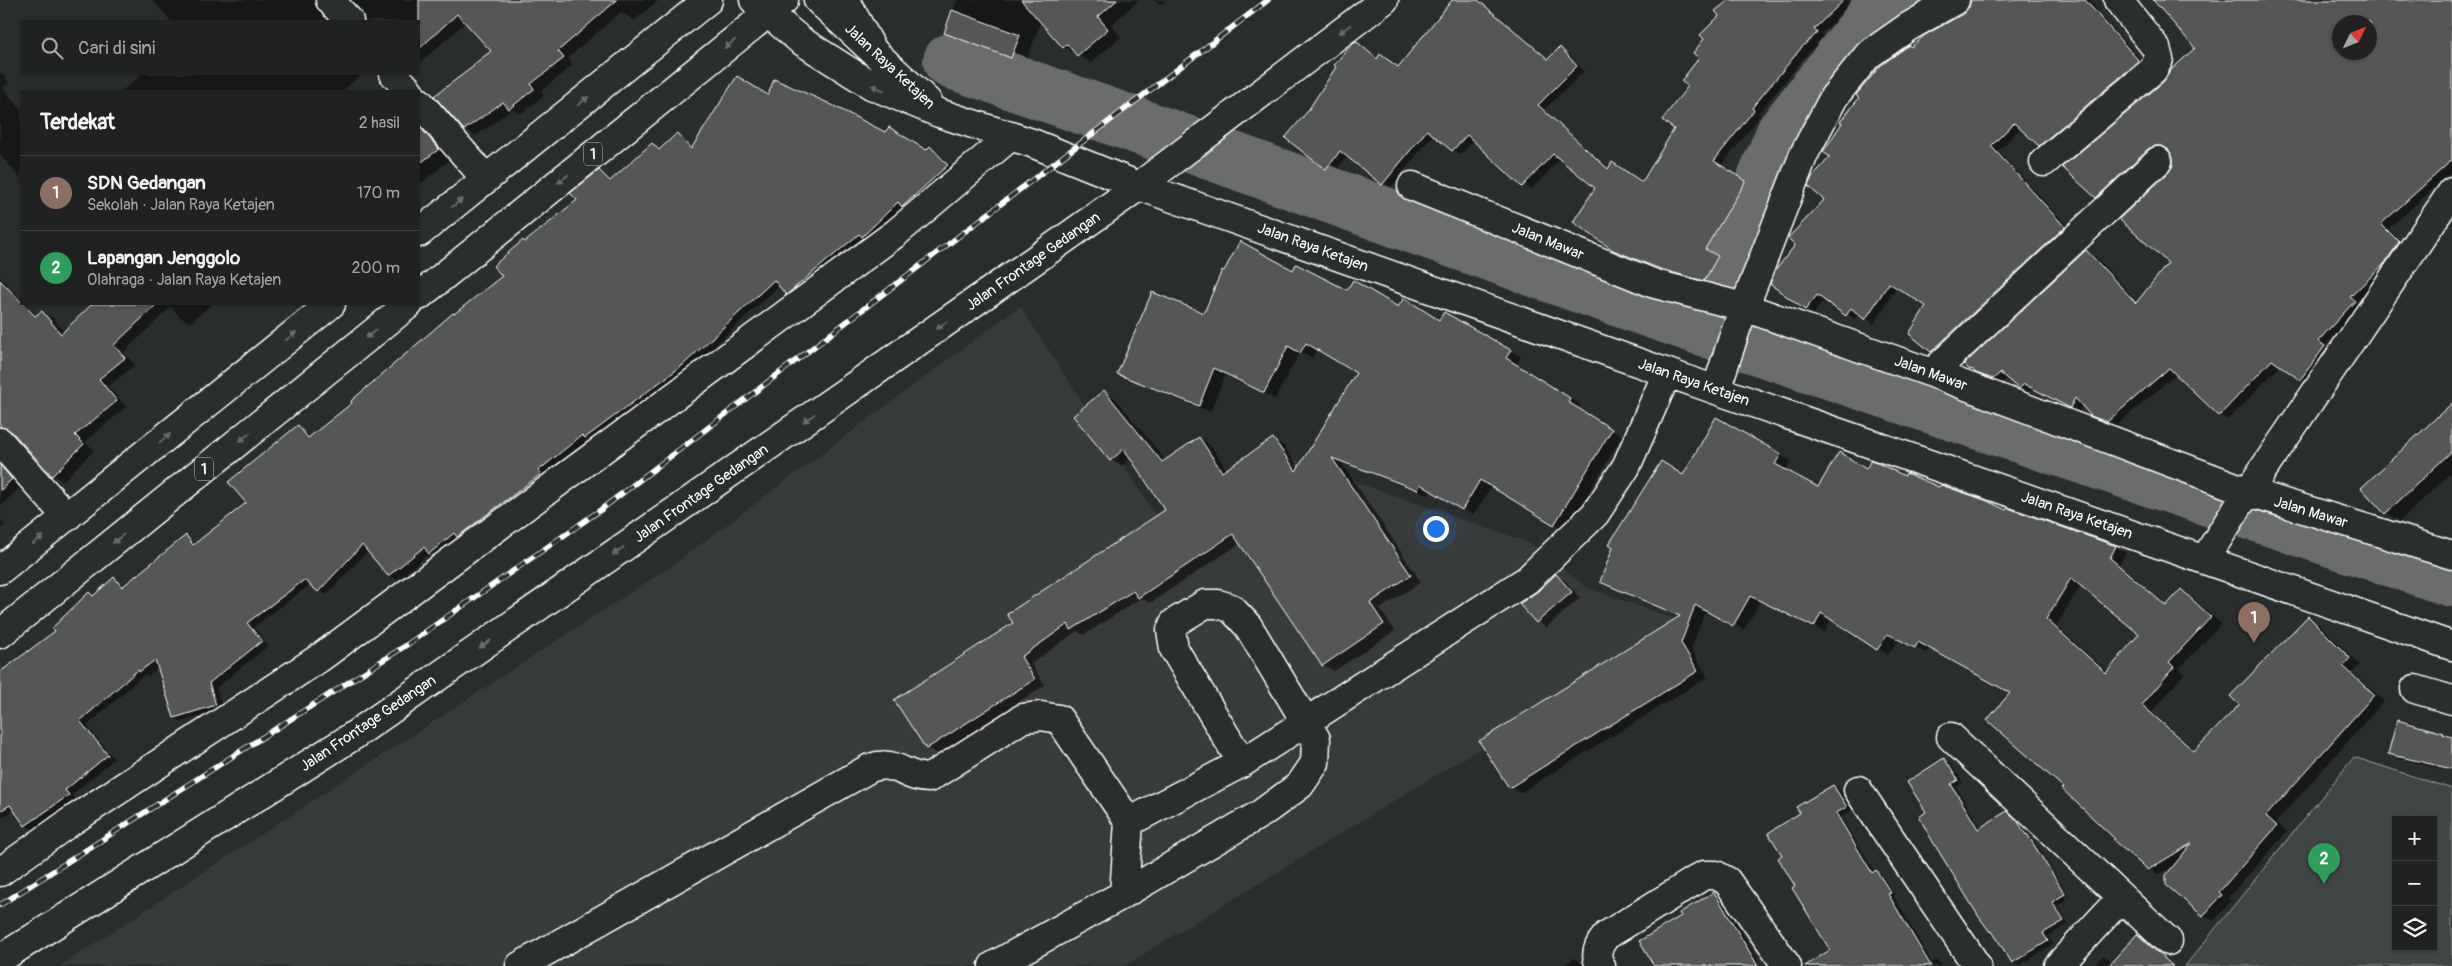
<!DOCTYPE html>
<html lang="id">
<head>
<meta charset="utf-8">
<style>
	:root { --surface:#202222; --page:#282a2a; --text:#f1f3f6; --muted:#a2a4a5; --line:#3d3f40; --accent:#b45309 }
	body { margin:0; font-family:Pangolin,sans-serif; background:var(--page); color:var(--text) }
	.controls { position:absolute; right:15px; bottom:15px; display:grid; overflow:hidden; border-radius:0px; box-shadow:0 1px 4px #0004 }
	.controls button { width:45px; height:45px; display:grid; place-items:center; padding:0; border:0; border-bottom:1px solid var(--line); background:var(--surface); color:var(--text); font:25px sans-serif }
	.compass { position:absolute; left:2332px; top:15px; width:45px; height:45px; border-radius:50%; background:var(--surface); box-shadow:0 1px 4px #0004; rotate:47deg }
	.you { position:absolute; left:1435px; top:528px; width:18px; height:18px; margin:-12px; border:4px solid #fff; border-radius:50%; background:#1a73e8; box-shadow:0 0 0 8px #1a73e833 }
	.badge { display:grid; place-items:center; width:32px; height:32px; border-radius:50%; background:var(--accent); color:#fff; font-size:16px; font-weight:700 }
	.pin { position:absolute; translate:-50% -41px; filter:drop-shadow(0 1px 2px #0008) }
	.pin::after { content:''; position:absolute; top:26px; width:18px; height:15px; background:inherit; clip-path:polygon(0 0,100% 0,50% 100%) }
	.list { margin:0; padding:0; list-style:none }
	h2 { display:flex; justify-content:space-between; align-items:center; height:65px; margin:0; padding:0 20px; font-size:21px }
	h2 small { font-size:16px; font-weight:400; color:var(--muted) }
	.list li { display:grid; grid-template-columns:32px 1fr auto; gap:15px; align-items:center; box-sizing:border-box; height:75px; padding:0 20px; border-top:1px solid var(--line) }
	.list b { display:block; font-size:19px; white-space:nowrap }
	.list p { margin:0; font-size:16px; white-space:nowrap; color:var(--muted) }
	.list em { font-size:16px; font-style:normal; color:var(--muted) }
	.icon { flex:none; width:28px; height:28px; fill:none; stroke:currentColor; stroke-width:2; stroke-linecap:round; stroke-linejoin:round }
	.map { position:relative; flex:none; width:2452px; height:966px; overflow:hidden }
	.search { position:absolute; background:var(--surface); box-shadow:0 1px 4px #0004; left:20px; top:20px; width:400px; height:55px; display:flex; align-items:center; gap:12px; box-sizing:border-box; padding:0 18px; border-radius:0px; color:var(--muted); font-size:19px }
	.panel { position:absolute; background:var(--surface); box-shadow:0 1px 4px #0004; left:20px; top:90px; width:400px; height:215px; border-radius:0px }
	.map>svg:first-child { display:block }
	.built { fill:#373a3b }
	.green { fill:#414445; stroke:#a0a2a2; fill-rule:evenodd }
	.shadow { fill:#0007; fill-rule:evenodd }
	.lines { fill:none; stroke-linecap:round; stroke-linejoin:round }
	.river { stroke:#6a6c6d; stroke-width:56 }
	.building { fill:#555758; stroke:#fff; fill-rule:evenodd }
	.minor-casing { stroke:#fff; stroke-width:31 }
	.major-casing { stroke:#fff; stroke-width:31 }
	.highway-casing { stroke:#fff; stroke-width:31 }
	.minor { stroke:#2a2d2e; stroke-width:28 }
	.major { stroke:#2a2d2e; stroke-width:28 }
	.highway { stroke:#2a2d2e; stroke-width:28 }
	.rail-casing { stroke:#fff; stroke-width:5.5 }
	.rail { stroke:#2a2d2e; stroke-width:4; stroke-dasharray:11; stroke-linecap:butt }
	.oneway { fill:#6a6c6d }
	.labels { text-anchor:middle; stroke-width:4; stroke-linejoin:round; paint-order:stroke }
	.shield { fill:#2a2d2e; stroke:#bfc0c0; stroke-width:1 }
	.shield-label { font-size:14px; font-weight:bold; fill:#fff }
	.street-label { font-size:15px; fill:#fff; stroke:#2a2d2e }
</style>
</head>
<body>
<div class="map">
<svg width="2452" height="966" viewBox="0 0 2452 966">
	<rect width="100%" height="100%" fill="#2a2d2e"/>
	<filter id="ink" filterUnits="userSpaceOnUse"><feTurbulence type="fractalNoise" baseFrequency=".02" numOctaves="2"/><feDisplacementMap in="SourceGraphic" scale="10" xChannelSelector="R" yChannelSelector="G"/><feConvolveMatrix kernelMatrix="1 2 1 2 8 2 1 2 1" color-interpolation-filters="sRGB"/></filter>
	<g filter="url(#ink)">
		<path class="built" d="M1020,306L1155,514L1259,448L1530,543L1586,587L1685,623L1124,966H60L674,564Z"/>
		<path class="green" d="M2354,757L2452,789V966H2185ZM2396,820H2433V947H2396Z"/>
		<path class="shadow" d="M152,0H326L332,21H171Z
			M352,0H659L634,21L621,12L568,58L573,65L541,91L544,96L520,114L512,109L476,136L465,129L436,96L476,66L493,51L466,22L422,61L419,59V21H365L362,10Z
			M957,0H1139L1111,25L1121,37L1091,63L1064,47L1041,21L1025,65L959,40L946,33Z
			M1154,0H1167L1161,4Z
			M1454,0H1479L1549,60L1560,49L1567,53L1584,71L1544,110L1609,169L1643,183L1676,129L1701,58L1731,0H1858L1821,34L1824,38L1810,51L1759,113L1761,115L1721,166L1753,187L1712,254L1725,262L1712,284L1669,273L1614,249L1597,188L1560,159L1531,190L1474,140L1460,155L1434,134L1390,188L1348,156L1334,173L1326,169L1308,113L1356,43L1378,59L1399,68Z
			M1973,0H2090L2099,13L2147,66L2048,150L2021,128L1998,151L2073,232L1940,356L1911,333L1927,306L1897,287L1874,324L1859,313L1855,319L1825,299L1814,314L1772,283L1826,200L1831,157L1825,151L1830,142L1912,48L1964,15Z
			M2156,0H2452V175L2450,174L2388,229L2406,248L2393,268L2358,302L2362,306L2325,346L2332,352L2309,384L2281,365L2228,420L2220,415L2176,374L2116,426L2091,415L2082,405L2079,412L2032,388L2028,393L2008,378L2002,383L1971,369L2086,251L2095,256L2138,303L2170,263V173L2174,165L2175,158L2170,150H2164L2105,201L2097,197L2164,83L2196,48ZM2340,22H2370V52H2340Z
			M0,72L9,82L3,88L21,109V179L0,155Z
			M142,74H362L342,91H122Z
			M769,97L886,134L926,151L930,147L937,152L955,170L910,211L904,207L870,240L794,298L780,285L691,368L593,442L589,439L438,557L430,553L397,580L389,576L368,551L326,595L311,584L254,627L268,646L216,688L223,709L182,722L175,717L159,667L148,676L145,674L87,726L114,759L72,795L75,799L33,829L25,825L15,810L0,819V682L57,631L89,594L94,597L114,579L124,586L186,537L196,544L248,504L298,427L311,437L354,403L503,276L526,243L578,200L599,172L612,181L652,144L661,150L678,135L693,149Z
			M419,122L451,159L419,185Z
			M1294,272L1348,292L1439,321L1444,313L1521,357L1517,365L1581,405L1578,409L1622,436L1566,531L1492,486L1473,515L1431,490L1429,495L1341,462L1421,582L1380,609L1395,631L1334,671L1323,665L1241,543L1150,603L1141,598L1084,635L1077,631L1031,664L1045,685L938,754L927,748L1015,624L1167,511L1131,458L1122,466L1111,460L1104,392L1115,398L1166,461L1199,438L1210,445L1227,470L1273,440L1284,446L1299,468L1358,373L1318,349L1312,358L1300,352L1275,399L1226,373L1210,412L1119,373L1204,315Z
			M0,277L21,299V304H26L38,316L42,312L53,318L64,332L94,304H212L190,323L180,317L171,307L124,352L135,365L108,386L126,407L85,442L94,450L63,481L52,475L14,432H9L0,437Z
			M2452,405V472L2400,521L2386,513L2363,488Z
			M1717,418L1791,461L1785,471L1818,489L1867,470L1905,478L2007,512L2008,509L2116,547L2126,553L2119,565L2167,606L2181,591L2192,597L2221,624L2179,669L2184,674L2152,712L2196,751L2241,705L2308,618L2319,624L2360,665L2352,673L2384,701L2276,822L2287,832L2228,898L2231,901L2214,921L2203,915L2174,866L2159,875L2149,869L2066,788L2012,693L1929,647L1926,653L1899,639L1888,655L1831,618L1825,632L1761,600L1744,630L1706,609L1691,649L1708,677L1520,793L1510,787L1481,742L1682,617L1684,476ZM2081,585L2141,634L2108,672L2056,626Z
			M0,459L22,486L0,506Z
			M0,519L5,524L0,529Z
			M1556,575L1565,580L1580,598L1546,628L1537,622L1521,604L1539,592Z
			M2398,721L2443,734L2452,739V769L2444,766L2443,770L2397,758L2389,753Z
			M1945,760L1950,763L1963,783L1956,787L1981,828L2007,812L2013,816L2023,825L2029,836H2027L2067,900L2057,906L2068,924L2048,936L2053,944L2019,966L2013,962L1981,916L1928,813Z
			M1833,786L1839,789L1852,810L1841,817L1875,872L1882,875L1932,963L1936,960L1943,966H1840L1797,886L1784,856L1802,814Z
			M2031,838L2033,839L2070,898H2069Z
			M1714,893L1722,898L1762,966H1655L1683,917Z
			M2137,936L2170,963L2167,966H2094L2103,955L2113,962Z
			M1575,958L1585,966H1562Z"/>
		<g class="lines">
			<path class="river" d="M951,61C1203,146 1451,242 1703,328C1951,414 2202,495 2452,579
				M1716,295L1784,133L1874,17L1906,0"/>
		</g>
		<path class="building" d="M419,0H617L558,51L564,58L531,84L534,89L509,109L503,102L464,130L434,96L474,66L473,65L491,51L457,14L419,49Z
			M1021,0H1117L1098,17L1108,29L1077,56L1067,44L1063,48Z
			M1452,0H1478L1548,59L1560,47L1577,66L1538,105L1608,169L1612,162L1642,182L1674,129L1662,120L1688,86L1681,81L1699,58L1693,53L1704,39L1700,35L1719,16L1715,11L1729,0H1844L1814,29L1817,33L1802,47L1752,108L1754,110L1714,161L1746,181L1705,249L1718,256L1704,281L1660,269L1613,250L1573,222L1595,188L1553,154L1522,187L1467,135L1452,151L1427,130L1382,185L1340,151L1326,170L1285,138L1307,112L1336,67L1334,65L1352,44L1356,41L1377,59L1380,54L1398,67Z
			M1971,0H2085L2139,61L2039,146L2014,123L1991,146L2065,227L1931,352L1909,334L1926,306L1889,283L1865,320L1851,308L1846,316L1817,295L1805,310L1770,284L1775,271L1795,245L1788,238L1824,200L1808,186L1812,177L1830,157L1823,152L1842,123L1840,122L1859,98L1856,95L1880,66L1909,45L1911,47L1925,35L1963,14L1969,7Z
			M2153,0H2452V160L2381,224L2399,242L2385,263L2350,297L2355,301L2318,341L2325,346L2300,380L2272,360L2219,416L2169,368L2107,422L2091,416L2075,398L2070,408L2024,384L2019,389L2000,373L1993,379L1976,373L1972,369L1970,370L1964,364L2086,250L2136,303L2168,263L2119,219L2169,172L2173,165V158L2169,150L2162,146H2155L2148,149L2096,198L2062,167L2163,82L2171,70L2195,48ZM2340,22H2370V52H2340Z
			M952,10L1020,35L1011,58L944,33Z
			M737,76L768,95L774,79L828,103L885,132L889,127L926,150L930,146L948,165L902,207L898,202L862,237L859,234L786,295L774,280L683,365L585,438L582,435L538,471L541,474L457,537L454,533L429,554L424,547L388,576L362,545L318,592L304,580L247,623L262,641L209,683L216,705L174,718L155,660L139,672L138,670L80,721L108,755L65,790L69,795L25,826L10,805L0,811V672L55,631L52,628L89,592L93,596L114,577L122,587L186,535L193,545L246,503L228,482L298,425L308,438L352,403L351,401L453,313L454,314L502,276L493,266L523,240L525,242L577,200L570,193L599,170L610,181L652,143L659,150L677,133L691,149Z
			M419,126L439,149L419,164Z
			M1240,241L1293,270L1296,264L1347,290L1353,280L1398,307L1404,298L1439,320L1444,312L1511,350L1506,358L1570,398L1568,402L1612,429L1554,525L1480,480L1462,510L1420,484L1418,490L1332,458L1411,575L1370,603L1384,624L1322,666L1233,534L1138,598L1133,591L1071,630L1068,624L1021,657L1035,679L926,749L894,700L1013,623L1007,614L1165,510L1124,449L1110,461L1073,416L1104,390L1162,462L1199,437L1222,472L1273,438L1296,471L1356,373L1306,343L1300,353L1288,346L1264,393L1214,368L1199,406L1117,374L1152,292L1204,313L1222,270L1224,271Z
			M0,280L35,316L42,311L61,334L92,304H157L114,345L125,358L99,379L117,401L75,435L84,444L52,476L12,432L0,427Z
			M2452,403V451L2385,514L2361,488Z
			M1716,417L1781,454L1775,464L1818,487L1839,452L1866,469L1871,460L1905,476L1906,473L1939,487L1941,485L1985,500L2006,510L2008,508L2116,546L2110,558L2166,606L2181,589L2211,617L2169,662L2174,667L2142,705L2194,751L2239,705L2230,696L2308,616L2350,658L2343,666L2374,695L2266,816L2277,826L2219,892L2222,895L2203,916L2166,885V875L2192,843L2148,870L2113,840L2115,839L2062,789L2064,788L1987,720L2010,693L1918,642L1915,648L1888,634L1877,650L1821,613L1814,627L1750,596L1733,626L1695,605L1681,643L1698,671L1509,788L1479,741L1680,616L1600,582L1613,547L1609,544L1661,461L1683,475ZM2071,578L2139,634L2106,673L2046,619Z
			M0,465L12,479L0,491Z
			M1556,574L1572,592L1536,623L1519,604L1538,591Z
			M2397,720L2444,733L2443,734L2452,737V769L2388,754Z
			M1944,758L1958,780L1951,784L1978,829L2007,811L2017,820L2026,835L2027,834L2065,894L2052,902L2064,921L2043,933L2048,941L2012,963L1992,931L1990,932L1979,917L1933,842L1919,817L1926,812L1907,782Z
			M1833,785L1847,807L1836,813L1872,873L1876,870L1891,893L1888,894L1931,966H1805L1830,950L1792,888L1795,886L1778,858L1782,855L1768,833L1800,813L1796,807Z
			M1714,892L1758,966H1654L1639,941L1681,916L1679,913Z
			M2137,934L2157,952L2173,966H2108Z"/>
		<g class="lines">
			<g class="minor-casing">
				<path id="minor" d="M330,0L349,21
					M818,0L927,101
					M768,13L800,40L871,85L939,113L1032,143L1139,186L1716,390L2452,646
					M394,74L409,91
					M419,102L486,179
					M2044,162L2153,70L2159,59L2156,48L2118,0
					M1412,186L1655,284L1744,307L1932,373L2249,492L2452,555
					M1932,373L2158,161
					M1716,390L1736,329L1804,154L1834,97L1868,55L1908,27L1955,0
					M0,442L67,517
					M2205,559L2239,505L2452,192
					M2415,689L2452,700
					M1951,737L2168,941
					M1858,790L1977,966
					M1129,822L1242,763L1527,580L1595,514L1626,467L1667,373
					M0,872L70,822L321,657L896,233L1011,136
					M0,959L353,736L1039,257L1139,186L1384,0
					M520,966L870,768C897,759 904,778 929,778L1023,718L1041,716L1059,719L1129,822L1124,894
					M993,966L1124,894L1262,813L1300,785L1315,763L1316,739L1248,626L1231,608L1218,604H1205L1174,623L1171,630L1174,649L1242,763
					M1601,966C1593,954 1599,944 1607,935L1704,875H1716L1727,881L1787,966
					M2058,966L2121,898"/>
			</g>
			<g class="major-casing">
				<path id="major" d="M754,0L768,13"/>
			</g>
			<g class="highway-casing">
				<path id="highway" d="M845,0L871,47
					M419,233L708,0
					M419,296L784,0
					M0,570L331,304
					M0,634L409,304"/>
			</g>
			<use href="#minor" class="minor"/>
			<use href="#major" class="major"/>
			<use href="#highway" class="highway"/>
			<g class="rail-casing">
				<path id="rail" d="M0,905L405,646L599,511L1268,0"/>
			</g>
			<use href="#rail" class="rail"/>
		</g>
		<defs><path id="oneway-solid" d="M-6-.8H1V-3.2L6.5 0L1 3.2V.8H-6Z" transform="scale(1.25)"/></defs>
		<g class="oneway">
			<use href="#oneway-solid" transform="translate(1345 29) rotate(143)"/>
			<use href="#oneway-solid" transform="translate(730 44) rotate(141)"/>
			<use href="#oneway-solid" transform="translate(878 88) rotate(-157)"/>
			<use href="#oneway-solid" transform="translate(583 101) rotate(-39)"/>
			<use href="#oneway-solid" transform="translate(563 179) rotate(141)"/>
			<use href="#oneway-solid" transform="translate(457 203) rotate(-39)"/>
			<use href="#oneway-solid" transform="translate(942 325) rotate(145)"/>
			<use href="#oneway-solid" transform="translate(371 334) rotate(141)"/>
			<use href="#oneway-solid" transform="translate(291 336) rotate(-39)"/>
			<use href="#oneway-solid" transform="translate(809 418) rotate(145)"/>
			<use href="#oneway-solid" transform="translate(245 437) rotate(141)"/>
			<use href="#oneway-solid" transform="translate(165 438) rotate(-39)"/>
			<use href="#oneway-solid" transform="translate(118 539) rotate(141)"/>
			<use href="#oneway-solid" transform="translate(38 540) rotate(-39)"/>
			<use href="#oneway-solid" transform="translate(618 551) rotate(145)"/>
			<use href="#oneway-solid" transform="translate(485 644) rotate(145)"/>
		</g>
	</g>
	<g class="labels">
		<g class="shield">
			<rect x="584" y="142.5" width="18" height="23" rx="4"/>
			<rect x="195" y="457.5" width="18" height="23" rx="4"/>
		</g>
		<g class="shield-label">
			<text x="593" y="159">1</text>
			<text x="204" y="474">1</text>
		</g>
		<g class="street-label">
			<text transform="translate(890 66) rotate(43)" y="5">Jalan Raya Ketajen</text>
			<text transform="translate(1548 241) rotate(22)" y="5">Jalan Mawar</text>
			<text transform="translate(1313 247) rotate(20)" y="5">Jalan Raya Ketajen</text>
			<text transform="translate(1033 261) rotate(-35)" y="5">Jalan Frontage Gedangan</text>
			<text transform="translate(1931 373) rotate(20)" y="5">Jalan Mawar</text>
			<text transform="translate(1694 382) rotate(19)" y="5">Jalan Raya Ketajen</text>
			<text transform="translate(701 493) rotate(-35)" y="5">Jalan Frontage Gedangan</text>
			<text transform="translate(2311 512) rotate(17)" y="5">Jalan Mawar</text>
			<text transform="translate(2077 515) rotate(19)" y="5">Jalan Raya Ketajen</text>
			<text transform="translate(368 723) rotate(-34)" y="5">Jalan Frontage Gedangan</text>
		</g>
	</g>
</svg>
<div class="controls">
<button>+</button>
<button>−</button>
<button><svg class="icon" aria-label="layers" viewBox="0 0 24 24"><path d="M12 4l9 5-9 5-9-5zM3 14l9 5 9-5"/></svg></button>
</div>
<svg class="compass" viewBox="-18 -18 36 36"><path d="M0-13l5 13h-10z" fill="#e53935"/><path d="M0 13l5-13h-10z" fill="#a2a4a5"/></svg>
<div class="you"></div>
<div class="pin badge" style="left:2254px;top:643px;background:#8d6e63">1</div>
<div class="pin badge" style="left:2324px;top:884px;background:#2e9e5b">2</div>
<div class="search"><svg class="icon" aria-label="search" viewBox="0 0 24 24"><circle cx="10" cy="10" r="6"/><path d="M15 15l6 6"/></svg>Cari di sini</div>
<section class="panel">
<h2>Terdekat<small>2 hasil</small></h2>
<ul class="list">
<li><span class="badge" style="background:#8d6e63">1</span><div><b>SDN Gedangan</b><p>Sekolah · Jalan Raya Ketajen</p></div><em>170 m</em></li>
<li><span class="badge" style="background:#2e9e5b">2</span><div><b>Lapangan Jenggolo</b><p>Olahraga · Jalan Raya Ketajen</p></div><em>200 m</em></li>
</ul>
</section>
</div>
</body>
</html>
